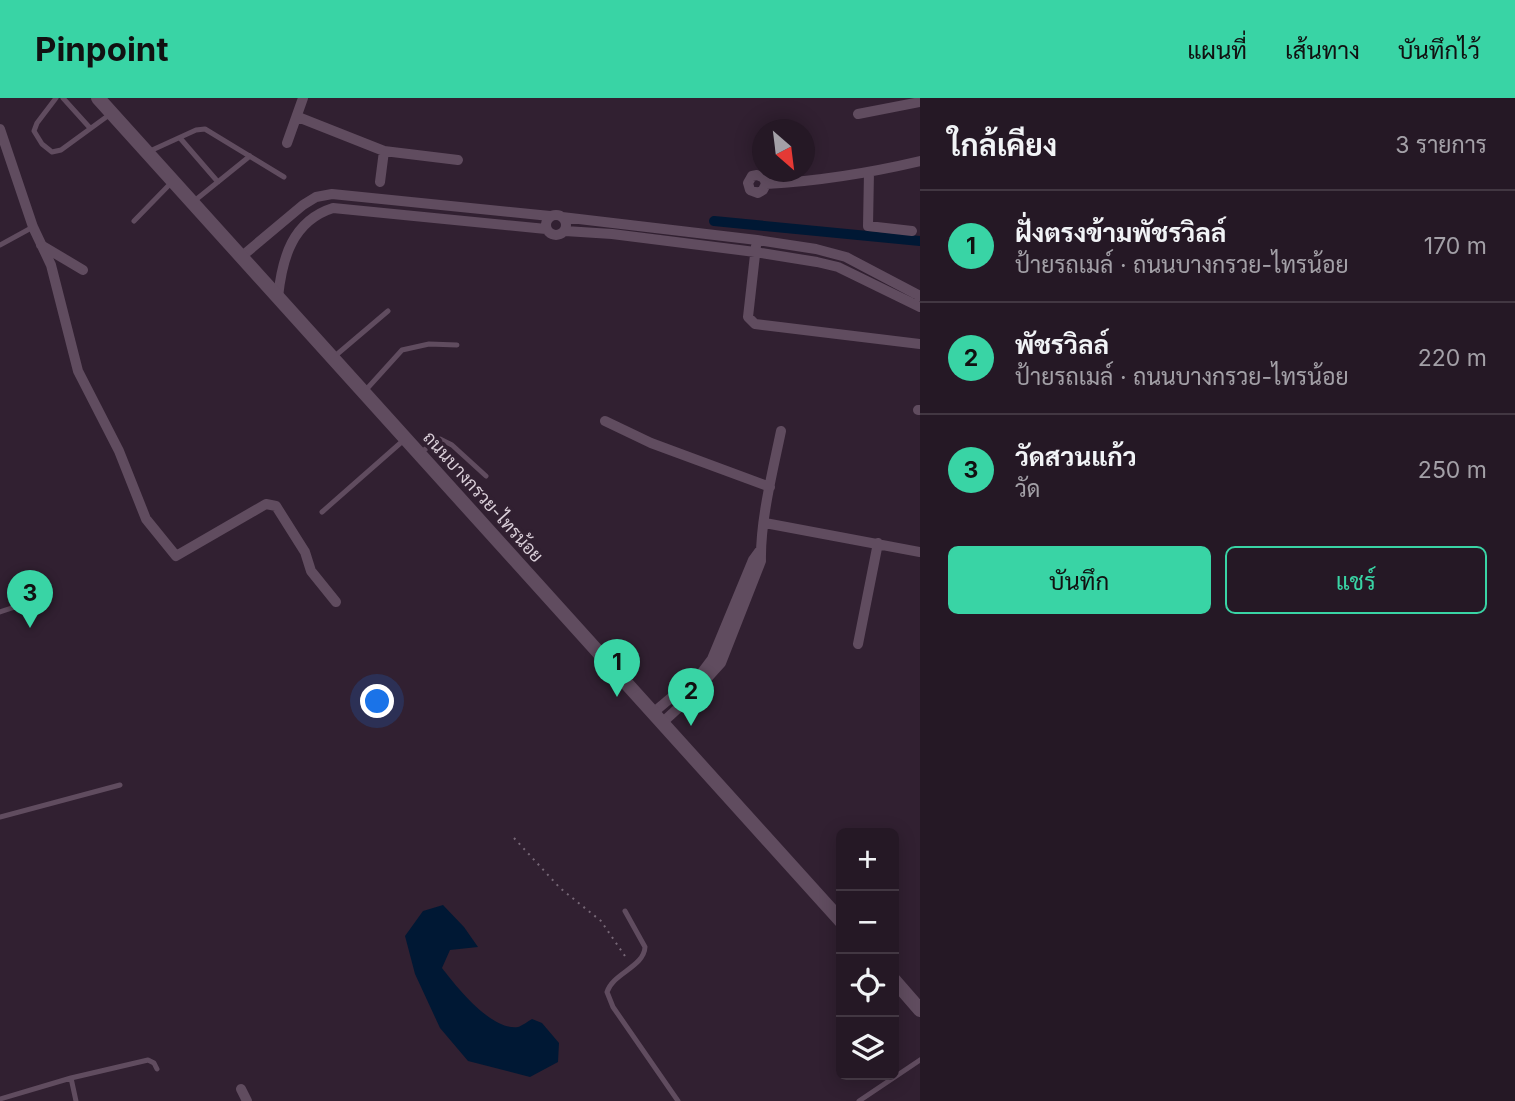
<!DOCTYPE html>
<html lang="th">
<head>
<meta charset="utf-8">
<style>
	:root { --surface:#251825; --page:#312532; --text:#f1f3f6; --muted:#a3a0a7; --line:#423742; --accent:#39d4a5 }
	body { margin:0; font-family:Inter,Sarabun,sans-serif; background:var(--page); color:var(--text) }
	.controls { position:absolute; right:21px; bottom:21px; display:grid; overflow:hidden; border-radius:10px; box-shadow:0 4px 18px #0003 }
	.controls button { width:63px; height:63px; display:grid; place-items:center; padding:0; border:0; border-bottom:2px solid var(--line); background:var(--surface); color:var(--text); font:35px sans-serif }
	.compass { position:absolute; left:752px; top:21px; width:63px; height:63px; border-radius:50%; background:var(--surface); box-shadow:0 4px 18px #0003; rotate:152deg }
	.you { position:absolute; left:378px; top:604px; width:24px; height:24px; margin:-18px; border:5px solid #fff; border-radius:50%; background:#1a73e8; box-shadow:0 0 0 10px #1a73e833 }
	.badge { display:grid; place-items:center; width:46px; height:46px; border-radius:50%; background:var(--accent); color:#111; font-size:23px; font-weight:700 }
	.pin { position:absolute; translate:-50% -58px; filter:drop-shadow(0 2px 4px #0008) }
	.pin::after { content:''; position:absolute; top:37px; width:24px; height:21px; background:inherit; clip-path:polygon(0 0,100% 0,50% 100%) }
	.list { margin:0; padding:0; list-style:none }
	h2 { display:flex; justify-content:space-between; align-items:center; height:91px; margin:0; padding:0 28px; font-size:30px }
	h2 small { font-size:23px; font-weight:400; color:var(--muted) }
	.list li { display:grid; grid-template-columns:46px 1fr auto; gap:21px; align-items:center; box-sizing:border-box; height:112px; padding:0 28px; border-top:2px solid var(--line) }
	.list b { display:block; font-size:26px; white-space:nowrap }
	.list p { margin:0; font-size:23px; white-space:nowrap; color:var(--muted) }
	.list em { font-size:23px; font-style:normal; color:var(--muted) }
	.actions { display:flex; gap:14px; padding:21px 28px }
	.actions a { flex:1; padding:16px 0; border:2px solid var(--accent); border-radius:10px; text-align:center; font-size:24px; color:var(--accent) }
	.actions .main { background:var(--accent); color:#111 }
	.icon { flex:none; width:38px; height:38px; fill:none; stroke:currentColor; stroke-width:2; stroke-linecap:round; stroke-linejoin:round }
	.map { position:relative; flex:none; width:920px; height:1003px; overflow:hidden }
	header { display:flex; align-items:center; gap:42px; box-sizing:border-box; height:98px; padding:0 35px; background:var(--accent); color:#111 }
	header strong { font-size:33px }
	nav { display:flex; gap:38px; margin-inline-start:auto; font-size:24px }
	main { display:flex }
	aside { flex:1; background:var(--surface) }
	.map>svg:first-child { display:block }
	.water { fill:#001834 }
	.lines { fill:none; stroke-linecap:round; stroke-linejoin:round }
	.canal { stroke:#001834; stroke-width:10 }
	.path { stroke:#766776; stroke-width:2; stroke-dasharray:2 5; stroke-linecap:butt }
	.lane { stroke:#604c5f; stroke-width:5 }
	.street { stroke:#604c5f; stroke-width:10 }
	.secondary { stroke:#604c5f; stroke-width:14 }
	.labels { text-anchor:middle; stroke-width:7; stroke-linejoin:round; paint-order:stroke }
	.street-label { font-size:18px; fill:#d9ced8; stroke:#312031 }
</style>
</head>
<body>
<header>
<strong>Pinpoint</strong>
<nav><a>แผนที่</a><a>เส้นทาง</a><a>บันทึกไว้</a></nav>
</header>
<main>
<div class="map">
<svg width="920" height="1003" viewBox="0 0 920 1003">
	<rect width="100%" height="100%" fill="#312031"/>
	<path class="water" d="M443,807L464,829L478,849L450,852L442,870C456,888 491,933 518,929C522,928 528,923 532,921L542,925L559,945L558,964L530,979L468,963L440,930L415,876L405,838L423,813Z"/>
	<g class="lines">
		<path class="canal" d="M714,123L920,143"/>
		<path class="path" d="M514,740L560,790L601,823L627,861"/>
		<path class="lane" d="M56,0L37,25L34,33L42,46L52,54L61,52L109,17
			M63,0L90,30
			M180,40L218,84
			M150,53L196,32L205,31L284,79
			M193,104L250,58
			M134,123L171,85
			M0,147L33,129
			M335,258L388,213
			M364,294L402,252L429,246L457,247
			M421,354L440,341L452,347L486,378
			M322,414L405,341
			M0,514L33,503
			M0,719L120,687
			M625,813L645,849C644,869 613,875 607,894L613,909L678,1003
			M71,980L76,1003
			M0,1001L71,980L148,962L154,965L157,971
			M859,1003L920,962"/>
		<path class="street" d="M858,16L920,4
			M298,19L384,53L458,62
			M0,31L33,129L51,167L78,273L119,353L146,421L176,458L266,406L276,408L305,454L311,473L336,504
			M287,45L303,0
			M869,74L868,128L912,133
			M380,84L384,53
			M766,86L764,80L757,77L752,78L748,85L750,92L758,95L763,92L766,86C818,83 869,75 920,63
			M546 127a10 10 0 1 1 20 0a10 10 0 1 1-20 0Z
			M562,119L757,142L816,151L846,159L920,198
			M565,133L612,136L755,154L817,164L838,169L920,209
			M41,147L83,172
			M756,148L748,219L755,226L920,246
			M241,159L303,107L316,99L332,96L550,118
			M278,199C282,161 292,123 333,110L546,131
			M918,312H920
			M605,323L651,345L770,389
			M765,425L920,454
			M858,546L878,445
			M684,589L700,577L712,561L753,462L761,451
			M693,596L721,565L761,463C760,423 773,372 781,333
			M654,614L679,593
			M663,624L687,602
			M241,991L247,1003"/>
		<path class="secondary" d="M98,0L841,823
			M894,882L920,912"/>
	</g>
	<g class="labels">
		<g class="street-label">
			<text transform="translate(483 399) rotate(48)" y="6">ถนนบางกรวย-ไทรน้อย</text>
		</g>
	</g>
</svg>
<div class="controls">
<button>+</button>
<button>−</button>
<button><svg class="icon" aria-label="locate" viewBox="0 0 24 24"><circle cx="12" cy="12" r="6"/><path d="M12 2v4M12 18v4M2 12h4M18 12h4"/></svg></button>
<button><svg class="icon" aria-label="layers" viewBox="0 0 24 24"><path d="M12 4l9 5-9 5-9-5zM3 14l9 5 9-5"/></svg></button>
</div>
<svg class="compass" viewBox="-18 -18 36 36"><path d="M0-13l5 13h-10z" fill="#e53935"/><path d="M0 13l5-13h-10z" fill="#a3a0a7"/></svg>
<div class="you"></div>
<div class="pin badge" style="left:617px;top:599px">1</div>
<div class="pin badge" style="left:691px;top:628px">2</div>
<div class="pin badge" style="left:30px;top:530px">3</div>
</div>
<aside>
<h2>ใกล้เคียง<small>3 รายการ</small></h2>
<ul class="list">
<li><span class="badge">1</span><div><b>ฝั่งตรงข้ามพัชรวิลล์</b><p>ป้ายรถเมล์ · ถนนบางกรวย-ไทรน้อย</p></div><em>170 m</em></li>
<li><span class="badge">2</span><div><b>พัชรวิลล์</b><p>ป้ายรถเมล์ · ถนนบางกรวย-ไทรน้อย</p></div><em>220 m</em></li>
<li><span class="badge">3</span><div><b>วัดสวนแก้ว</b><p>วัด</p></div><em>250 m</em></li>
</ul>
<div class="actions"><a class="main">บันทึก</a><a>แชร์</a></div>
</aside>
</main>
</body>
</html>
